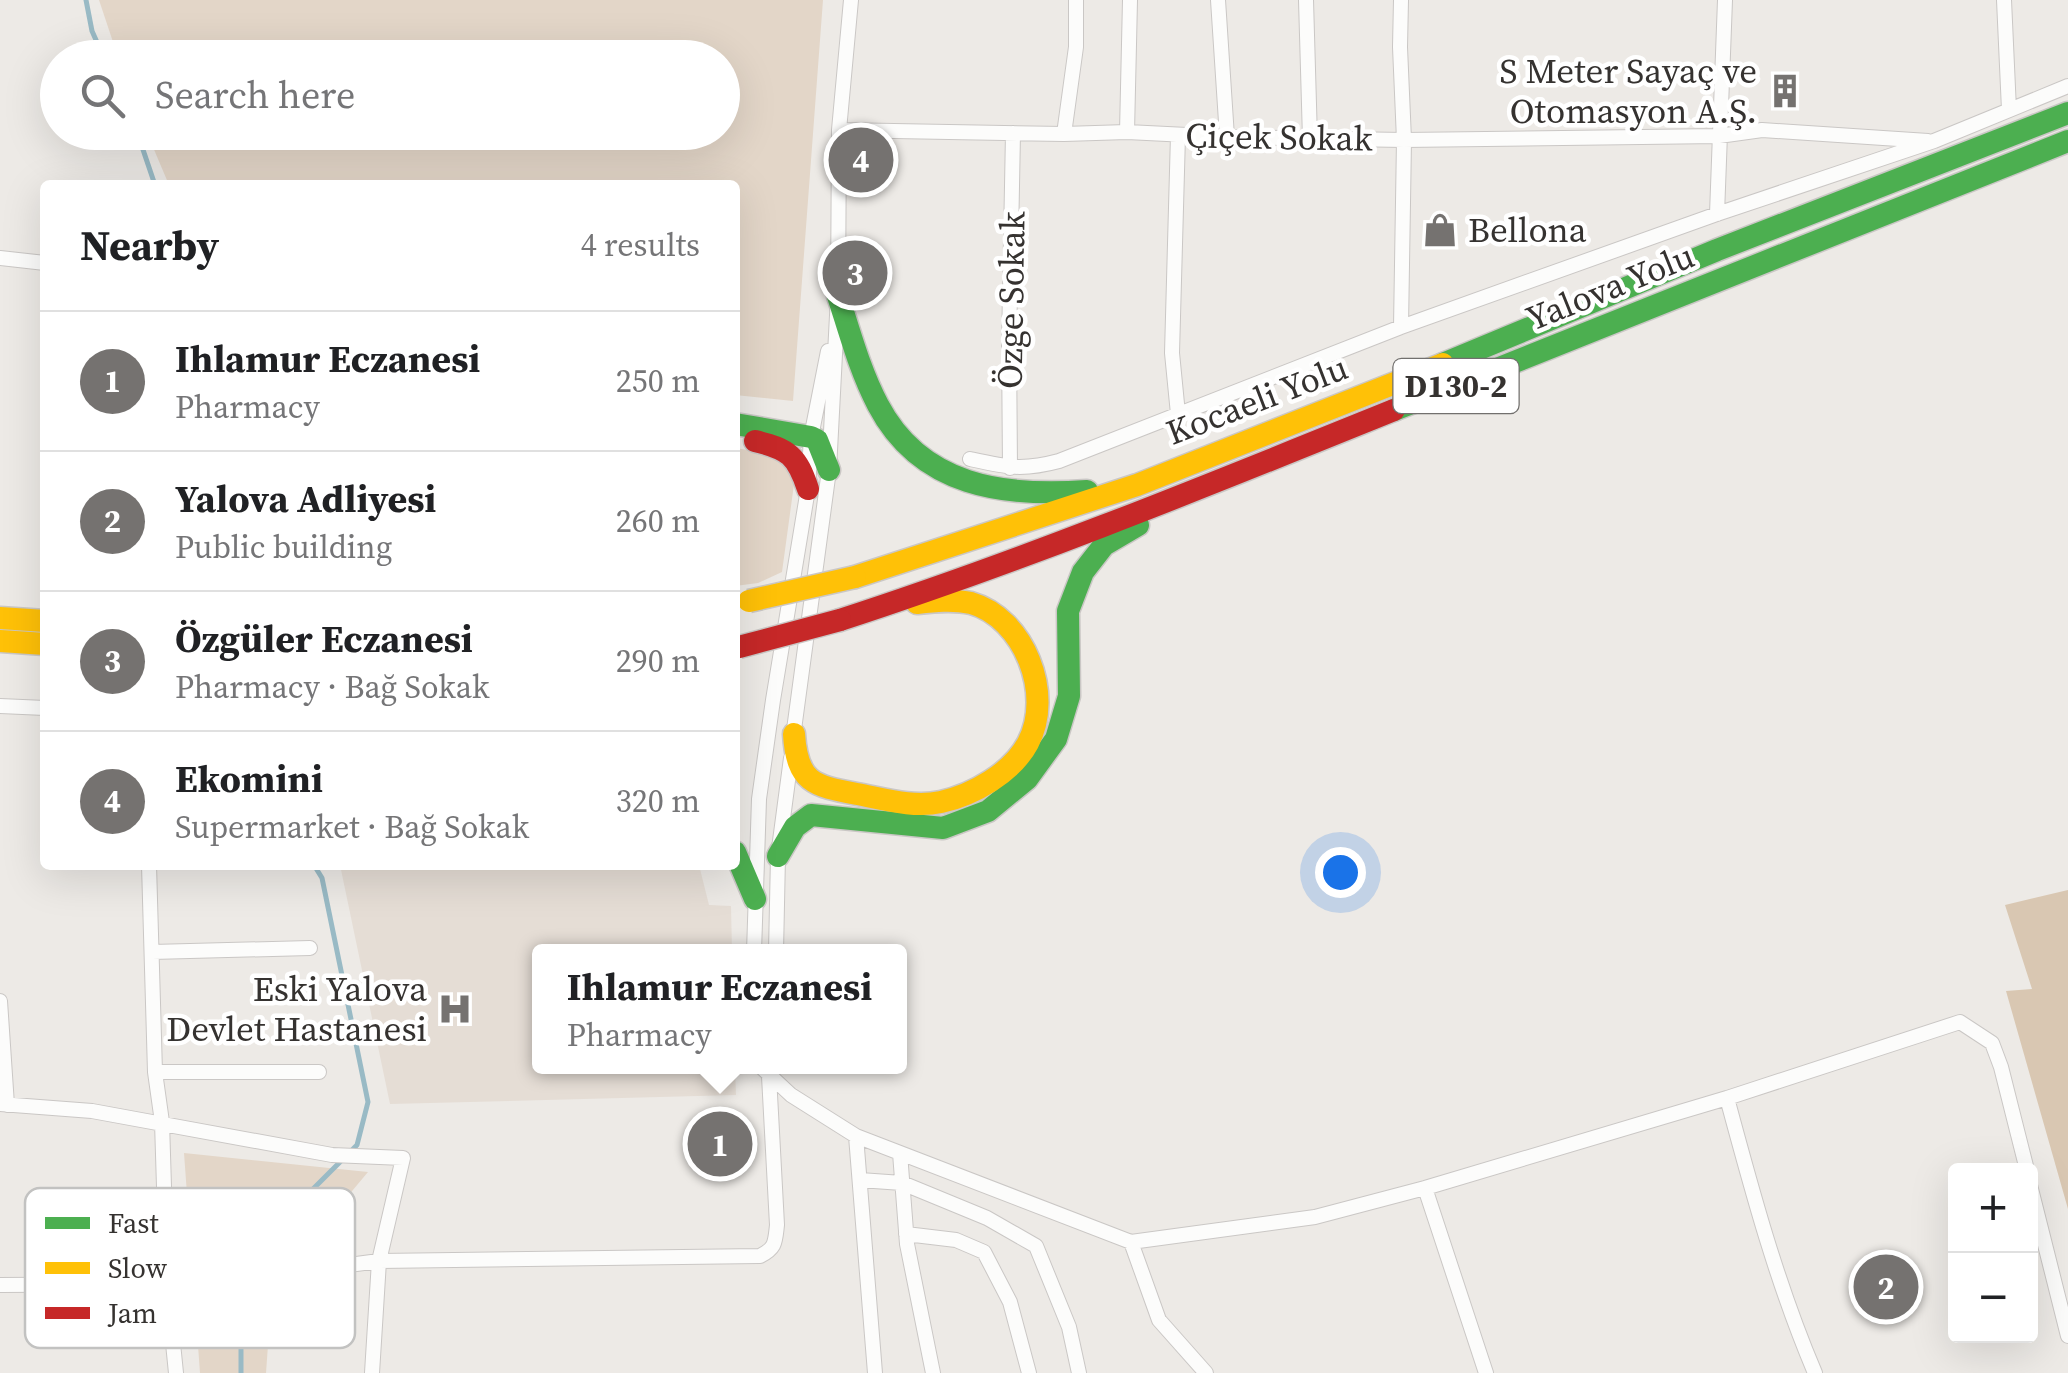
<!DOCTYPE html>
<html lang="en">
<head>
<meta charset="utf-8">
<style>
	:root { --surface:#fff; --page:#f6f6f6; --text:#202124; --muted:#757577; --line:#e0e0e0; --accent:#757270 }
	body { margin:0; font-family:"Source Serif 4",serif; background:var(--page); color:var(--text) }
	.controls { position:absolute; right:30px; bottom:30px; display:grid; overflow:hidden; border-radius:10px; box-shadow:0 10px 40px #0002 }
	.controls button { width:90px; height:90px; display:grid; place-items:center; padding:0; border:0; border-bottom:2px solid var(--line); background:var(--surface); color:var(--text); font:50px sans-serif }
	.you { position:absolute; left:1340px; top:872px; width:35px; height:35px; margin:-25px; border:8px solid #fff; border-radius:50%; background:#1a73e8; box-shadow:0 0 0 15px #1a73e833 }
	.badge { display:grid; place-items:center; width:65px; height:65px; border-radius:50%; background:var(--accent); color:#fff; font-size:32px; font-weight:700 }
	.pin { position:absolute; translate:-50% -50%; border:5px solid #fff; box-shadow:0 2px 10px #0006 }
	.popup { position:absolute; left:532px; top:944px; width:375px; height:130px; box-sizing:border-box; display:grid; place-content:center; border-radius:10px; background:var(--surface); filter:drop-shadow(0 2px 8px #0005); font-size:32px; white-space:nowrap; color:var(--muted) }
	.popup b { font-size:38px; color:var(--text) }
	.popup::after { content:''; position:absolute; left:50%; top:100%; margin-left:-20px; border:20px solid transparent; border-top-color:var(--surface) }
	.list { margin:0; padding:0; list-style:none }
	h2 { display:flex; justify-content:space-between; align-items:center; height:130px; margin:0; padding:0 40px; font-size:42px }
	h2 small { font-size:32px; font-weight:400; color:var(--muted) }
	.list li { display:grid; grid-template-columns:65px 1fr auto; gap:30px; align-items:center; box-sizing:border-box; height:140px; padding:0 40px; border-top:2px solid var(--line) }
	.list b { display:block; font-size:38px; white-space:nowrap }
	.list p { margin:0; font-size:32px; white-space:nowrap; color:var(--muted) }
	.list em { font-size:32px; font-style:normal; color:var(--muted) }
	.icon { flex:none; width:55px; height:55px; fill:none; stroke:currentColor; stroke-width:2; stroke-linecap:round; stroke-linejoin:round }
	.map { position:relative; flex:none; width:2068px; height:1373px; overflow:hidden }
	.search { position:absolute; background:var(--surface); box-shadow:0 10px 40px #0002; left:40px; top:40px; width:700px; height:110px; display:flex; align-items:center; gap:25px; box-sizing:border-box; padding:0 35px; border-radius:55px; color:var(--muted); font-size:38px }
	.panel { position:absolute; background:var(--surface); box-shadow:0 10px 40px #0002; left:40px; top:180px; width:700px; height:690px; border-radius:10px }
	.map>svg:first-child { display:block }
	.built { fill:#e5ddd5 }
	.green { fill:#e3d6c8 }
	.forest { fill:#d9c7b2 }
	.lines { fill:none; stroke-linecap:round; stroke-linejoin:round }
	.stream { stroke:#99bac5; stroke-width:5 }
	.street-casing { stroke:#cac7c5; stroke-width:16 }
	.fast-casing { stroke:#cac7c5; stroke-width:25 }
	.slow-casing { stroke:#cac7c5; stroke-width:25 }
	.jam-casing { stroke:#cac7c5; stroke-width:25 }
	.street { stroke:#fcfcfb; stroke-width:14 }
	.fast { stroke:#4caf50; stroke-width:22 }
	.slow { stroke:#ffc107; stroke-width:22 }
	.jam { stroke:#c62828; stroke-width:22 }
	.slow-bridge-casing { stroke:#cac7c5; stroke-width:25; stroke-linecap:butt }
	.jam-bridge-casing { stroke:#cac7c5; stroke-width:25; stroke-linecap:butt }
	.slow-bridge { stroke:#ffc107; stroke-width:22 }
	.jam-bridge { stroke:#c62828; stroke-width:22 }
	.labels { text-anchor:middle; stroke-width:9; stroke-linejoin:round; paint-order:stroke }
	.shield { fill:#fff; stroke:#72706e; stroke-width:2.5 }
	.shield-label { font-size:32px; font-weight:bold; fill:#353230 }
	.poi-label { font-size:35px; fill:#353230; stroke:#fff; text-anchor:end }
	.street-label { font-size:35px; fill:#353230; stroke:#fff }
	.key { fill:#fff; stroke:#c2c2c1; stroke-width:2.5 }
	.key-label { font-size:28px; fill:#353230 }
</style>
</head>
<body>
<div class="map">
<svg width="2068" height="1373" viewBox="0 0 2068 1373">
	<rect width="100%" height="100%" fill="#edeae6"/>
	<path class="built" d="M340,865H699L709,905L731,906L732,951L540,952V1066L735,1067L736,1095L390,1104Z"/>
	<path class="green" d="M99,0H823L793,401L735,395V185H169L147,133L722,132V58L118,57Z
		M735,448C761,452 777,456 795,477L782,572L758,583L735,586Z
		M184,1153L368,1172L321,1228L287,1283L270,1317L266,1373H200Z"/>
	<path class="forest" d="M2068,890V1209L2006,991L2032,989L2005,905Z"/>
	<g class="lines">
		<path class="stream" d="M86,0L92,31L104,58
			M137,132L155,185
			M314,865L322,878L368,1102L357,1145L351,1151
			M241,1373V1310L262,1240L343,1159"/>
		<g class="street-casing">
			<path id="street" d="M1218,0L1227,137
				M1306,0L1310,139
				M2004,0L2009,110
				M839,130L1064,134L1127,132L1227,137L1404,140L1719,136L1762,130L1928,141
				M1127,132L1130,0
				M1064,134L1076,47V0
				M1717,214L1725,0
				M0,258L45,263
				M1401,327L1404,140L1400,47L1401,0
				M1178,414L1172,353L1178,135
				M970,459C1006,467 1022,471 1059,461L1401,327L1717,214L1934,141L2068,86
				M1010,468L1009,345L1013,133
				M0,706L45,708
				M793,737L829,470L838,296L839,130L851,0
				M149,865L155,1072L162,1122L167,1284L176,1373
				M152,952L310,948
				M754,952L759,799L773,700L808,489L811,437L828,351
				M776,952L778,856L791,758
				M0,1001L7,1105
				M760,1066L791,1095L856,1136L1131,1242L1315,1217L1425,1188L1727,1098C1752,1191 1777,1284 1815,1373
				M155,1072H319
				M1727,1098L1960,1022L1992,1043L2001,1067L2027,1170
				M0,1104L92,1111L332,1155L403,1158L379,1261L372,1373
				M856,1136L875,1373
				M900,1153L907,1244L933,1373
				M860,1180L902,1183L987,1218L1036,1246L1069,1327L1079,1373
				M2030,1185L2068,1336
				M1425,1188L1486,1373
				M906,1234L956,1240L984,1252L1010,1302L1029,1373
				M1131,1242L1159,1320L1206,1373
				M334,1267L379,1261L760,1256C776,1248 775,1242 777,1225L769,1076L774,1066
				M0,1285L167,1284"/>
		</g>
		<g class="fast-casing">
			<path id="fast" d="M838,296C850,333 860,371 878,405C921,487 1004,497 1087,491
				M1443,364L1717,250L2068,113
				M1394,410L2068,141
				M735,424L811,437L817,440L829,470
				M735,852L755,899
				M778,856L795,827L811,815L943,828L988,811L1027,779L1056,739L1069,696L1068,611L1083,572L1104,545L1138,525"/>
		</g>
		<g class="slow-casing">
			<path id="slow" d="M855,577L1137,485L1443,364
				M0,618L45,621
				M0,641L45,644
				M794,734C797,782 813,786 857,794C884,799 913,808 941,802C973,795 1012,773 1028,743C1054,694 1024,618 971,603C953,599 934,601 917,603"/>
		</g>
		<g class="jam-casing">
			<path id="jam" d="M755,441C789,449 797,456 808,489
				M840,620C1028,559 1211,484 1394,410"/>
		</g>
		<use href="#street" class="street"/>
		<use href="#fast" class="fast"/>
		<use href="#slow" class="slow"/>
		<use href="#jam" class="jam"/>
		<g class="slow-bridge-casing">
			<path id="slow-bridge" d="M749,601L855,577"/>
		</g>
		<g class="jam-bridge-casing">
			<path id="jam-bridge" d="M739,647L840,620"/>
		</g>
		<use href="#slow-bridge" class="slow-bridge"/>
		<use href="#jam-bridge" class="jam-bridge"/>
	</g>
	<defs>
		<g id="building-bare" transform="scale(2.7)"><path d="M-4-6H4V6H1V3H-1V6H-4ZM-2.5-4.3h1.7v1.8h-1.7ZM.8-4.3h1.7v1.8H.8ZM-2.5-1h1.7V.8h-1.7ZM.8-1h1.7V.8H.8Z" fill="#757270" stroke="#fff" stroke-width="2.5" paint-order="stroke"/></g>
		<g id="shop-bare" transform="scale(2.7)"><path d="M-5-2.5h2.3a2.7 3.5 0 0 1 5.4 0H5L5.5 6h-11ZM-1.5-2.5h3a1.5 2.3 0 0 0-3 0Z" fill="#757270" stroke="#fff" stroke-width="2.5" paint-order="stroke"/></g>
		<g id="hospital-bare" transform="scale(2.7)"><path d="M-5-5h3v3.5h4V-5h3V5h-3V1.5h-4V5h-3Z" fill="#757270" stroke="#fff" stroke-width="2.5" paint-order="stroke"/></g>
	</defs>
	<g fill-rule="evenodd">
		<use href="#building-bare" x="1785" y="91"/>
		<use href="#shop-bare" x="1440" y="230"/>
		<use href="#hospital-bare" x="455" y="1009"/>
	</g>
	<g class="labels">
		<rect class="shield" x="1393.5" y="359" width="125" height="54" rx="8"/>
		<g class="shield-label">
			<text x="1456" y="397">D130-2</text>
		</g>
		<g class="poi-label">
			<text x="1757" y="83">S Meter Sayaç ve<tspan x="1757" dy="40">Otomasyon A.Ş.</tspan></text>
			<text x="1468" y="242" text-anchor="start">Bellona</text>
			<text x="427" y="1001">Eski Yalova<tspan x="427" dy="40">Devlet Hastanesi</tspan></text>
		</g>
		<g class="street-label">
			<text transform="translate(1279 137) rotate(1)" y="12">Çiçek Sokak</text>
			<text transform="translate(1610 287) rotate(-22)" y="12">Yalova Yolu</text>
			<text transform="translate(1011 300) rotate(-89)" y="12">Özge Sokak</text>
			<text transform="translate(1257 400) rotate(-21)" y="12">Kocaeli̇ Yolu</text>
		</g>
	</g>
	<rect x="25" y="1188" width="330" height="160" rx="15" class="key"/>
	<rect x="45" y="1217" width="45" height="12" fill="#4caf50"/>
	<rect x="45" y="1262" width="45" height="12" fill="#ffc107"/>
	<rect x="45" y="1307" width="45" height="12" fill="#c62828"/>
	<g class="key-label">
		<text x="108" y="1233">Fast</text>
		<text x="108" y="1278">Slow</text>
		<text x="108" y="1323">Jam</text>
	</g>
</svg>
<div class="controls">
<button>+</button>
<button>−</button>
</div>
<div class="you"></div>
<div class="pin badge" style="left:720px;top:1144px">1</div>
<div class="popup"><b>Ihlamur Eczanesi</b>Pharmacy</div>
<div class="pin badge" style="left:1886px;top:1287px">2</div>
<div class="pin badge" style="left:855px;top:273px">3</div>
<div class="pin badge" style="left:861px;top:160px">4</div>
<div class="search"><svg class="icon" aria-label="search" viewBox="0 0 24 24"><circle cx="10" cy="10" r="6"/><path d="M15 15l6 6"/></svg>Search here</div>
<section class="panel">
<h2>Nearby<small>4 results</small></h2>
<ul class="list">
<li><span class="badge">1</span><div><b>Ihlamur Eczanesi</b><p>Pharmacy</p></div><em>250 m</em></li>
<li><span class="badge">2</span><div><b>Yalova Adliyesi</b><p>Public building</p></div><em>260 m</em></li>
<li><span class="badge">3</span><div><b>Özgüler Eczanesi</b><p>Pharmacy · Bağ Sokak</p></div><em>290 m</em></li>
<li><span class="badge">4</span><div><b>Ekomini</b><p>Supermarket · Bağ Sokak</p></div><em>320 m</em></li>
</ul>
</section>
</div>
</body>
</html>
